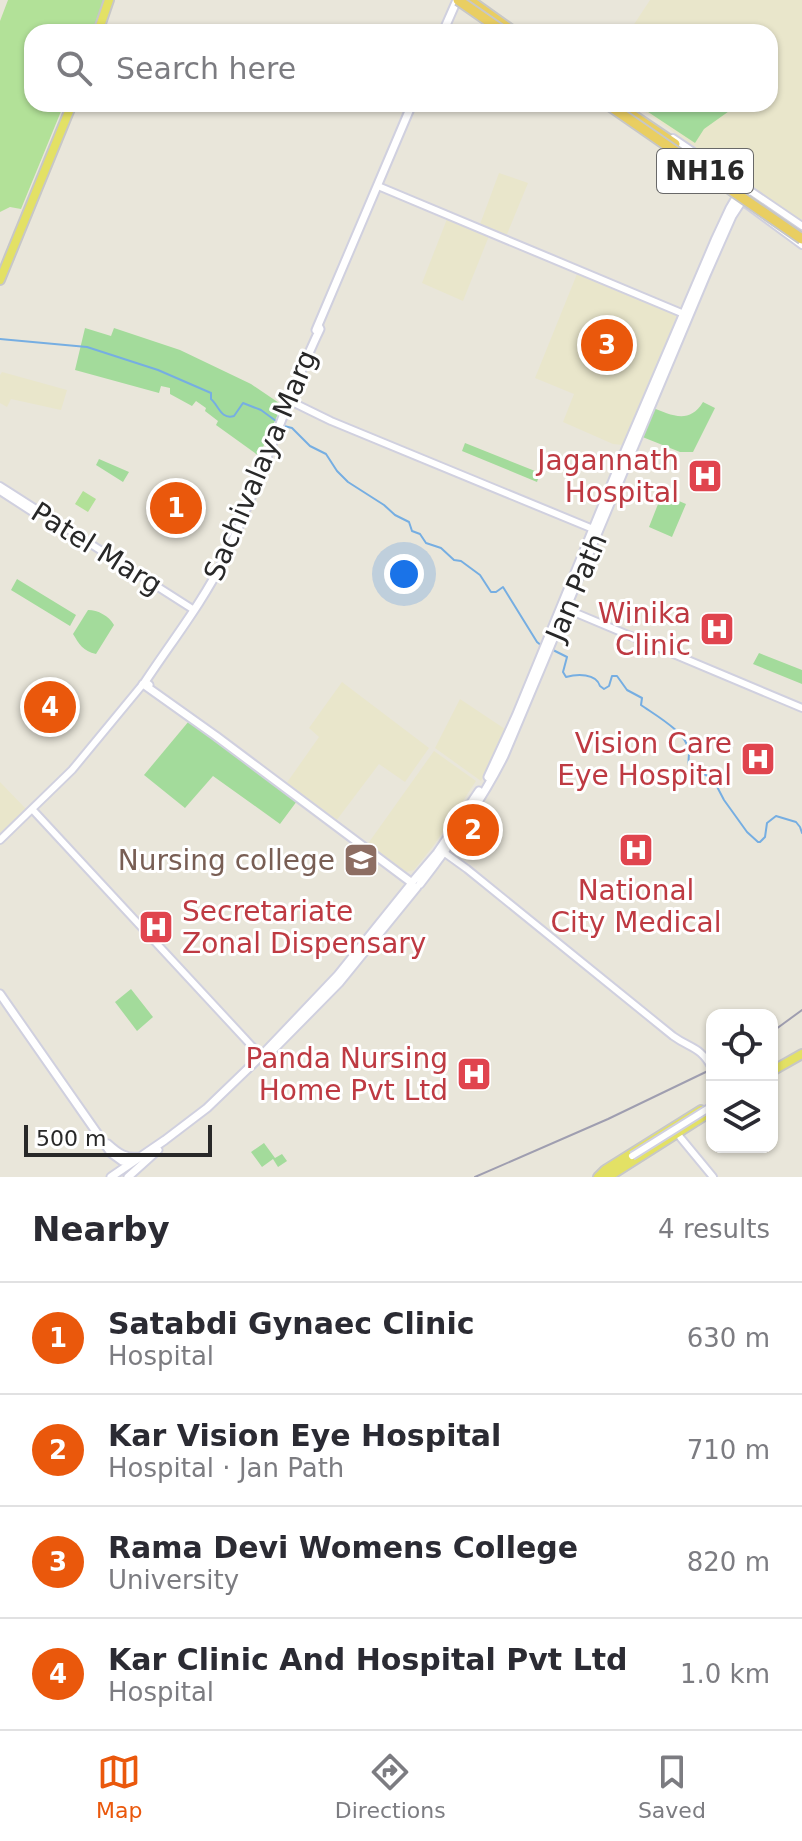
<!DOCTYPE html>
<html lang="en">
<head>
<meta charset="utf-8">
<style>
	:root { --surface:#fff; --page:#f2f2f3; --text:#2b2b33; --muted:#7c7c81; --line:#e1e1e2; --accent:#ea580c }
	body { margin:0; font-family:"DejaVu Sans",sans-serif; background:var(--page); color:var(--text) }
	.controls { position:absolute; right:24px; bottom:24px; display:grid; overflow:hidden; border-radius:16px; box-shadow:0 2px 6px #0004 }
	.controls button { width:72px; height:72px; display:grid; place-items:center; padding:0; border:0; border-bottom:2px solid var(--line); background:var(--surface); color:var(--text); font:40px sans-serif }
	.scale { position:absolute; left:24px; bottom:20px; width:188px; box-sizing:border-box; padding-left:8px; border:4px solid #282828; border-top:0; font-size:22px; line-height:28px; white-space:nowrap; color:#282828; -webkit-text-stroke:6px #fff; paint-order:stroke }
	.you { position:absolute; left:404px; top:574px; width:28px; height:28px; margin:-20px; border:6px solid #fff; border-radius:50%; background:#1a73e8; box-shadow:0 0 0 12px #1a73e833 }
	.badge { display:grid; place-items:center; width:52px; height:52px; border-radius:50%; background:var(--accent); color:#fff; font-size:26px; font-weight:700 }
	.pin { position:absolute; translate:-50% -50%; border:4px solid #fff; box-shadow:0 2px 8px #0006 }
	.list { margin:0; padding:0; list-style:none }
	h2 { display:flex; justify-content:space-between; align-items:center; height:104px; margin:0; padding:0 32px; font-size:34px }
	h2 small { font-size:26px; font-weight:400; color:var(--muted) }
	.list li { display:grid; grid-template-columns:52px 1fr auto; gap:24px; align-items:center; box-sizing:border-box; height:112px; padding:0 32px; border-top:2px solid var(--line) }
	.list b { display:block; font-size:30px; white-space:nowrap }
	.list p { margin:0; font-size:26px; white-space:nowrap; color:var(--muted) }
	.list em { font-size:26px; font-style:normal; color:var(--muted) }
	.icon { flex:none; width:44px; height:44px; fill:none; stroke:currentColor; stroke-width:2; stroke-linecap:round; stroke-linejoin:round }
	.map { position:relative; flex:none; width:802px; height:1177px; overflow:hidden }
	.search { position:absolute; background:var(--surface); box-shadow:0 2px 6px #0004; left:24px; right:24px; top:24px; height:88px; display:flex; align-items:center; gap:20px; box-sizing:border-box; padding:0 28px; border-radius:24px; color:var(--muted); font-size:30px }
	.sheet { height:552px; background:var(--surface) }
	nav { display:flex; justify-content:space-around; align-items:center; box-sizing:border-box; height:112px; border-top:2px solid var(--line); background:var(--surface); font-size:22px; color:var(--muted) }
	nav a { display:grid; justify-items:center; gap:4px }
	nav .on { color:var(--accent) }
	.map>svg:first-child { display:block }
	.education { fill:#e9e6cb }
	.green { fill:#a3db9b }
	.pitch { fill:#b2e198 }
	.lines { fill:none; stroke-linecap:round; stroke-linejoin:round }
	.stream { stroke:#76aee2; stroke-width:2 }
	.tertiary-casing { stroke:#d0d0df; stroke-width:10 }
	.secondary-casing { stroke:#d0d0df; stroke-width:11 }
	.primary-casing { stroke:#c7c7c7; stroke-width:12 }
	.trunk-casing { stroke:#c7c7c7; stroke-width:13 }
	.tertiary { stroke:#fff; stroke-width:6 }
	.secondary { stroke:#fff; stroke-width:7 }
	.primary { stroke:#e3e165; stroke-width:8 }
	.trunk { stroke:#e9ce62; stroke-width:9 }
	.rail { stroke:#9f9eb0; stroke-width:2 }
	.tertiary-bridge-casing { stroke:#d0d0df; stroke-width:10; stroke-linecap:butt }
	.trunk-bridge-casing { stroke:#c7c7c7; stroke-width:13; stroke-linecap:butt }
	.tertiary-bridge { stroke:#fff; stroke-width:6 }
	.trunk-bridge { stroke:#e9ce62; stroke-width:9 }
	.labels { text-anchor:middle; stroke-width:6; stroke-linejoin:round; paint-order:stroke }
	.shield { fill:#fff; stroke:#686868; stroke-width:2 }
	.shield-label { font-size:26px; font-weight:bold; fill:#282828 }
	.health-label { font-size:28px; fill:#be3a42; stroke:#fff; text-anchor:end }
	.street-label { font-size:28px; fill:#282828; stroke:#fff }
	.education-label { font-size:28px; fill:#785e54; stroke:#fff; text-anchor:end }
</style>
</head>
<body>
<div class="map">
<svg width="802" height="1177" viewBox="0 0 802 1177">
	<rect width="100%" height="100%" fill="#e9e6da"/>
	<path class="education" d="M650,0H802V223L634,104H770V32H629Z
		M499,173L528,183L505,239L479,227Z
		M447,219L489,236L463,301L422,283Z
		M577,274L679,315L623,445L613,444L563,422L574,394L535,378Z
		M2,372L67,390L61,410L11,399L7,407L0,403V375Z
		M342,682L429,748L405,782L379,764L336,821L286,784L319,737L309,728Z
		M460,699L505,729L481,781L435,748Z
		M434,751L476,781L434,845L414,870L406,872L367,845Z
		M0,782L27,810L0,836Z"/>
	<path class="green" d="M636,104H739L704,129L695,143Z
		M85,328L111,336L114,328L180,350L251,384L282,405L259,456L216,425L218,421L205,411L206,408L196,401L192,406L170,394V388L161,386L159,393L75,370Z
		M703,402L715,408L693,452H680L640,436L651,407C671,415 689,425 703,402Z
		M465,443L540,473L537,482L462,451Z
		M99,459L129,472L123,482L96,465Z
		M662,494L686,504L672,537L649,527Z
		M17,579L76,615L70,626L11,590Z
		M88,610C98,610 109,616 114,625L96,654C83,651 79,644 73,634Z
		M759,653L802,670V684L753,664Z
		M189,721L297,801L280,824L213,776L185,808L144,775Z
		M131,989L153,1017L137,1031L115,1002Z
		M264,1143L275,1158L282,1154L287,1161L278,1167L273,1159L262,1167L251,1152Z"/>
	<path class="pitch" d="M8,0H104L94,32H32V104H64L21,209L10,207L0,212V21Z
		M83,491L96,499L88,512L75,504Z"/>
	<g class="lines">
		<path class="stream" d="M0,339L87,347L158,370L211,393V399C219,406 221,420 234,416L243,403L261,410L276,421
			M284,426L292,428L310,446L326,454L337,471L348,482L384,505L395,515L409,522L412,531L420,534L426,543L441,548L454,560L461,561L480,575L491,592H496L503,587L537,642L542,646
			M551,649L567,657L563,672L566,677C577,674 596,673 600,686L604,689L609,686L612,676H617L627,690L642,698L641,705C655,715 688,733 689,752C689,757 688,761 689,766L713,779L724,800L747,832L758,842H760L765,837L767,823L776,816L796,822L800,827L802,833"/>
		<g class="tertiary-casing">
			<path id="tertiary" d="M673,138L802,226
				M378,186L684,314
				M745,203L802,245
				M288,400L331,421L593,529
				M0,486L194,610
				M0,491L34,513
				M564,608L802,708
				M32,809L261,1056
				M0,840L72,770L143,684
				M442,851L467,869L673,1036C691,1049 700,1046 712,1068
				M678,1133L680,1137L713,1177"/>
		</g>
		<g class="secondary-casing">
			<path id="secondary" d="M443,32L457,0
				M316,330L412,104
				M149,685L145,682C172,641 203,602 225,557C261,483 284,404 320,329L319,327
				M488,777L516,716L625,451L716,238L730,208L743,186
				M414,880L437,853L479,791
				M420,884C451,844 481,802 504,756L706,275L732,216L749,190
				M0,994L111,1153L122,1161L132,1162
				M270,1053L339,983L417,887
				M108,1144C118,1153 126,1159 140,1157
				M111,1177L165,1140L207,1108L261,1056L338,975L412,883L216,736L143,684
				M128,1177L158,1150"/>
		</g>
		<g class="primary-casing">
			<path id="primary" d="M98,32L109,0
				M0,280L72,104
				M772,1071L802,1054
				M598,1177L605,1170L701,1110
				M608,1177L712,1111"/>
		</g>
		<g class="trunk-casing">
			<path id="trunk" d="M469,0L514,32
				M616,104L675,144"/>
		</g>
		<use href="#tertiary" class="tertiary"/>
		<use href="#secondary" class="secondary"/>
		<use href="#primary" class="primary"/>
		<use href="#trunk" class="trunk"/>
		<path class="rail" d="M772,1032L802,1010
			M475,1177L608,1119L712,1069"/>
		<g class="tertiary-bridge-casing">
			<path id="tertiary-bridge" d="M632,1156L712,1106"/>
		</g>
		<g class="trunk-bridge-casing">
			<path id="trunk-bridge" d="M458,0L504,32
				M607,104L802,239"/>
		</g>
		<use href="#tertiary-bridge" class="tertiary-bridge"/>
		<use href="#trunk-bridge" class="trunk-bridge"/>
	</g>
	<defs>
		<g id="hospital-square" transform="scale(1.8)"><rect x="-9" y="-9" width="18" height="18" rx="4" fill="#e0444e" stroke="#fff"/><path d="M-5-5h3v3.5h4V-5h3V5h-3V1.5h-4V5h-3Z" fill="#fff"/></g>
		<g id="university-square" transform="scale(1.8)"><rect x="-9" y="-9" width="18" height="18" rx="4" fill="#8d6e63" stroke="#fff"/><path d="M0-5L7-2L0 1L-7-2ZM-4 1L0 2.5L4 1V4Q0 6-4 4Z" fill="#fff"/></g>
	</defs>
	<g fill-rule="evenodd">
		<use href="#hospital-square" x="705" y="476"/>
		<use href="#hospital-square" x="717" y="629"/>
		<use href="#hospital-square" x="758" y="759"/>
		<use href="#hospital-square" x="636" y="850"/>
		<use href="#university-square" x="361" y="860"/>
		<use href="#hospital-square" x="156" y="927"/>
		<use href="#hospital-square" x="474" y="1074"/>
	</g>
	<g class="labels">
		<rect class="shield" x="657" y="149" width="96" height="44" rx="6"/>
		<g class="shield-label">
			<text x="705" y="180">NH16</text>
		</g>
		<g class="health-label">
			<text x="679" y="470">Jagannath<tspan x="679" dy="32">Hospital</tspan></text>
			<text x="691" y="623">Winika<tspan x="691" dy="32">Clinic</tspan></text>
			<text x="732" y="753">Vision Care<tspan x="732" dy="32">Eye Hospital</tspan></text>
			<text x="636" y="900" text-anchor="middle">National<tspan x="636" dy="32">City Medical</tspan></text>
			<text x="182" y="921" text-anchor="start">Secretariate<tspan x="182" dy="32">Zonal Dispensary</tspan></text>
			<text x="448" y="1068">Panda Nursing<tspan x="448" dy="32">Home Pvt Ltd</tspan></text>
		</g>
		<g class="street-label">
			<text transform="translate(260 465) rotate(-67)" y="10">Sachivalaya Marg</text>
			<text transform="translate(97 548) rotate(32)" y="10">Patel Marg</text>
			<text transform="translate(576 587) rotate(-67)" y="10">Jan Path</text>
		</g>
		<g class="education-label">
			<text x="335" y="870">Nursing college</text>
		</g>
	</g>
</svg>
<div class="controls">
<button><svg class="icon" aria-label="locate" viewBox="0 0 24 24"><circle cx="12" cy="12" r="6"/><path d="M12 2v4M12 18v4M2 12h4M18 12h4"/></svg></button>
<button><svg class="icon" aria-label="layers" viewBox="0 0 24 24"><path d="M12 4l9 5-9 5-9-5zM3 14l9 5 9-5"/></svg></button>
</div>
<div class="scale">500 m</div>
<div class="you"></div>
<div class="pin badge" style="left:176px;top:508px">1</div>
<div class="pin badge" style="left:473px;top:830px">2</div>
<div class="pin badge" style="left:607px;top:345px">3</div>
<div class="pin badge" style="left:50px;top:707px">4</div>
<div class="search"><svg class="icon" aria-label="search" viewBox="0 0 24 24"><circle cx="10" cy="10" r="6"/><path d="M15 15l6 6"/></svg>Search here</div>
</div>
<section class="sheet">
<h2>Nearby<small>4 results</small></h2>
<ul class="list">
<li><span class="badge">1</span><div><b>Satabdi Gynaec Clinic</b><p>Hospital</p></div><em>630 m</em></li>
<li><span class="badge">2</span><div><b>Kar Vision Eye Hospital</b><p>Hospital · Jan Path</p></div><em>710 m</em></li>
<li><span class="badge">3</span><div><b>Rama Devi Womens College</b><p>University</p></div><em>820 m</em></li>
<li><span class="badge">4</span><div><b>Kar Clinic And Hospital Pvt Ltd</b><p>Hospital</p></div><em>1.0 km</em></li>
</ul>
</section>
<nav>
<a class="on"><svg class="icon" aria-label="map" viewBox="0 0 24 24"><path d="M3 6l6-2 6 2 6-2v14l-6 2-6-2-6 2zM9 4v14M15 6v14"/></svg>Map</a>
<a><svg class="icon" aria-label="directions" viewBox="0 0 24 24"><path d="M12 3l9 9-9 9-9-9zM9 14v-3h6M13 9l2 2-2 2"/></svg>Directions</a>
<a><svg class="icon" aria-label="saved" viewBox="0 0 24 24"><path d="M7 4h10v16l-5-4-5 4z"/></svg>Saved</a>
</nav>
</body>
</html>
